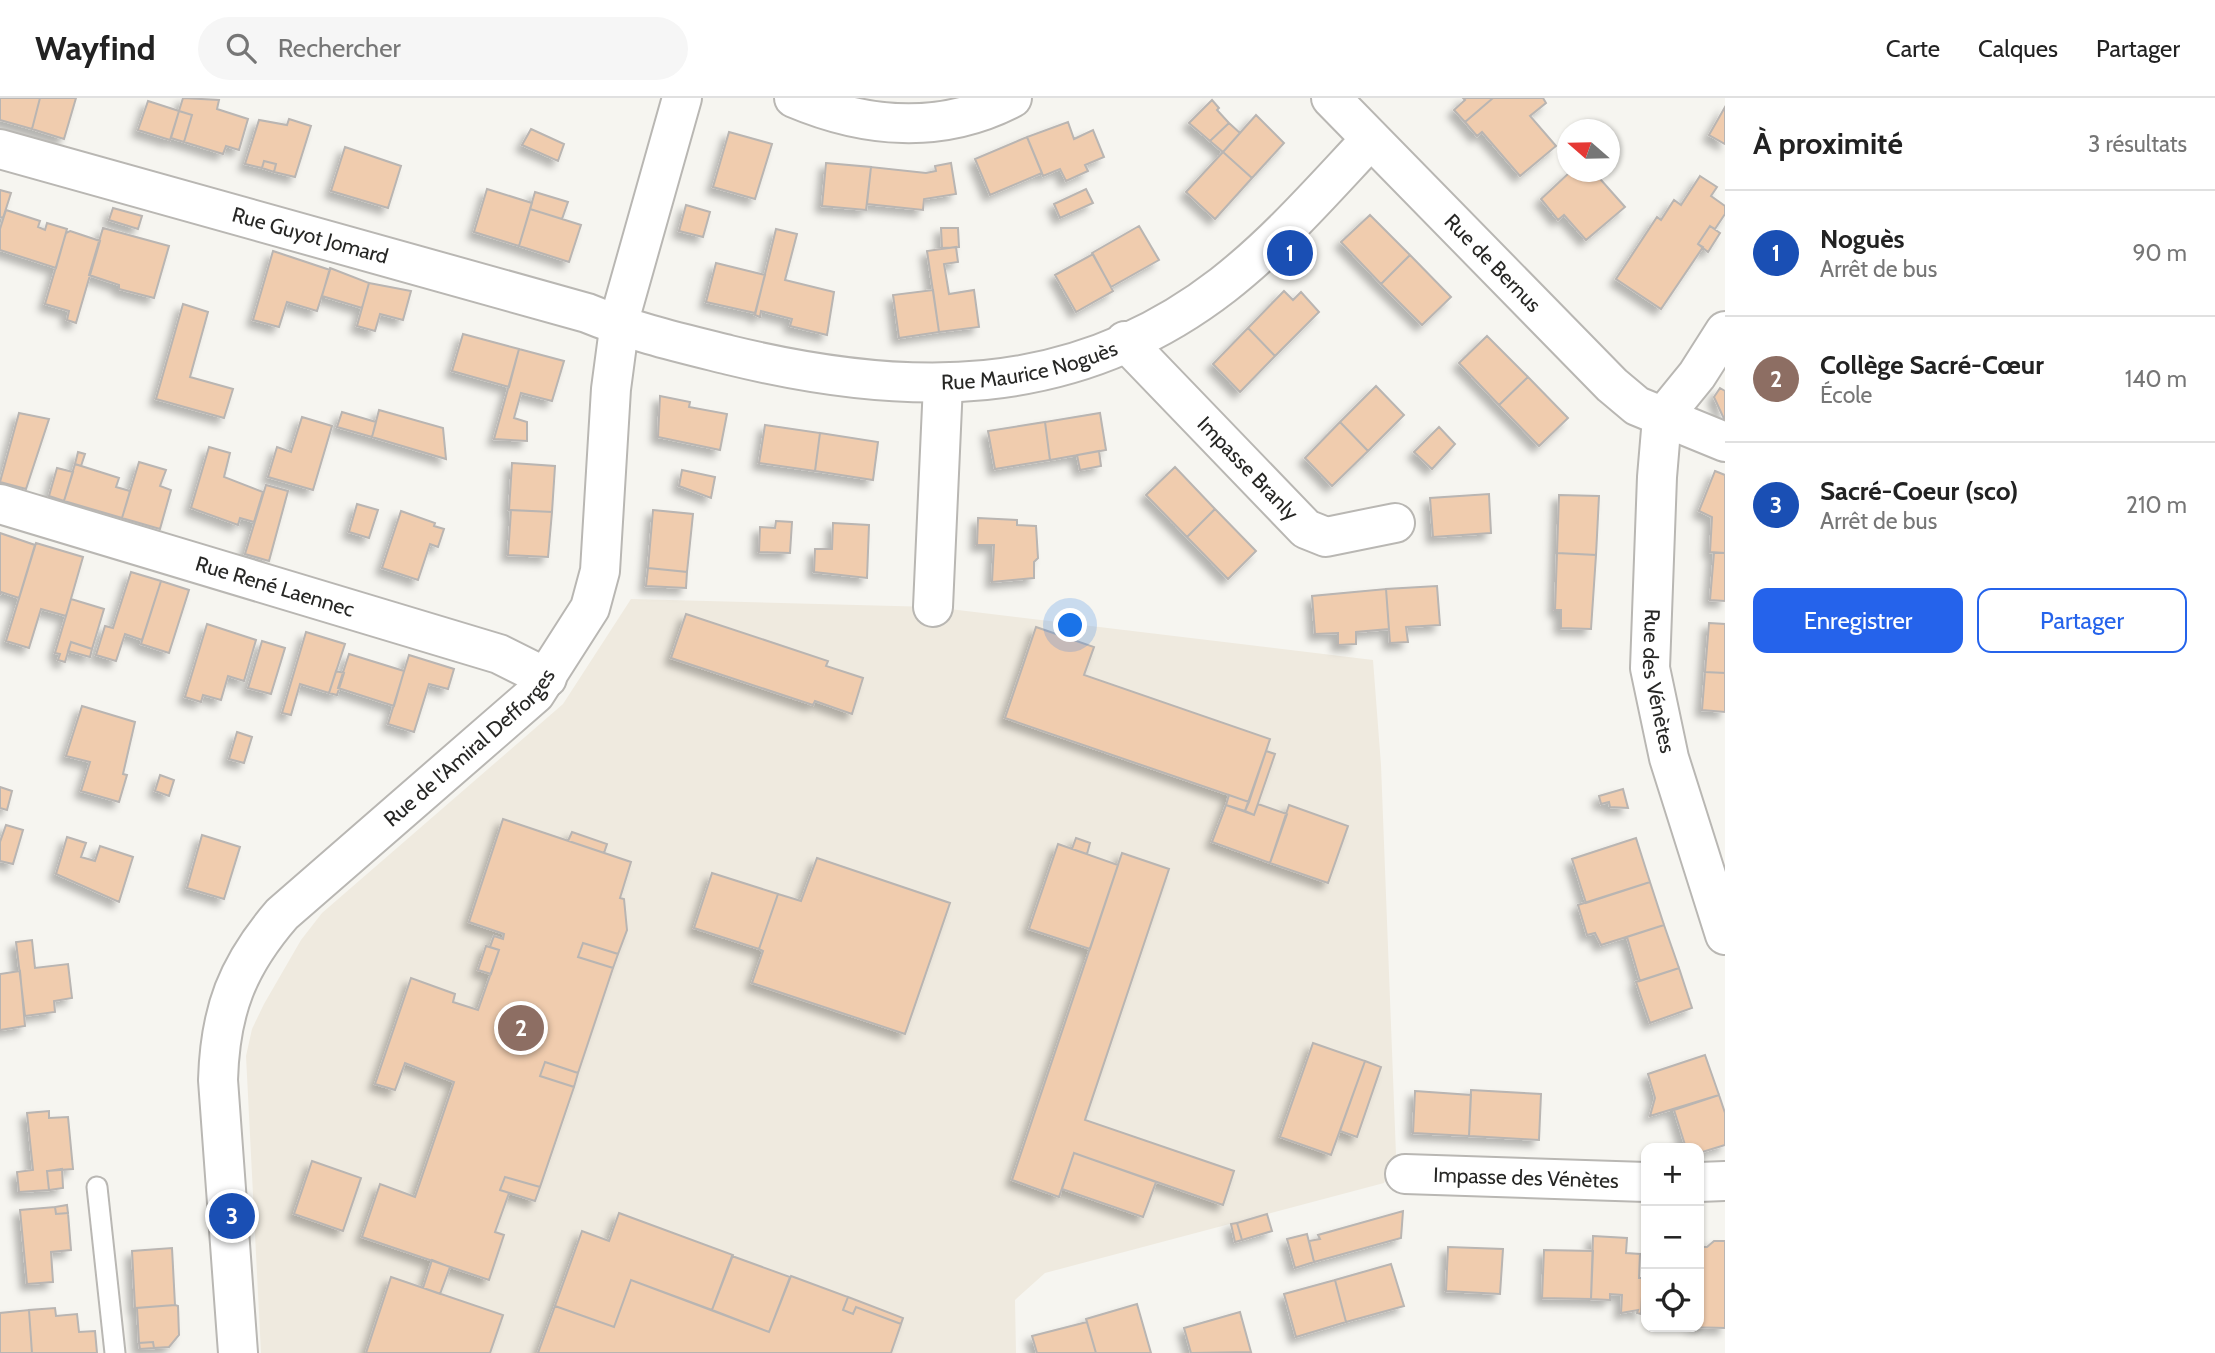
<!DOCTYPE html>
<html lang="fr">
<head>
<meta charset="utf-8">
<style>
	:root { --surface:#fff; --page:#f6f6f6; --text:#222; --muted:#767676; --line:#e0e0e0; --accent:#2563eb }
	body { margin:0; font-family:Cabin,sans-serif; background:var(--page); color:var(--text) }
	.controls { position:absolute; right:21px; bottom:21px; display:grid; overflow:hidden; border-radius:14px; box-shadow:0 2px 5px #0004 }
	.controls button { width:63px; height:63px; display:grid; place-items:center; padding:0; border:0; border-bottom:2px solid var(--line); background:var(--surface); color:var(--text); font:35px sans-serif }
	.compass { position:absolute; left:1557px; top:21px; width:63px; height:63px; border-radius:50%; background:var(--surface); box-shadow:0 2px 5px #0004; rotate:290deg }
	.you { position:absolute; left:1071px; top:528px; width:24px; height:24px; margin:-18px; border:5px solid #fff; border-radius:50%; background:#1a73e8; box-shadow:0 0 0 10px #1a73e833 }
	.badge { display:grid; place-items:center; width:46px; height:46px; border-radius:50%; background:var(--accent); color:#fff; font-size:23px; font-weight:700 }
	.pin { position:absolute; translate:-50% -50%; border:4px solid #fff; box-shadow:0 2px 7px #0006 }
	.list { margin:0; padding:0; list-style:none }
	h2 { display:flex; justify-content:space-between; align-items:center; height:91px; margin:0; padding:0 28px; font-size:30px }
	h2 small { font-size:23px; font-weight:400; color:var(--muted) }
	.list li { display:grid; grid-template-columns:46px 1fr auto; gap:21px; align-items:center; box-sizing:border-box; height:126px; padding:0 28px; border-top:2px solid var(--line) }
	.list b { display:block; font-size:26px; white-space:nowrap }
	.list p { margin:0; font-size:23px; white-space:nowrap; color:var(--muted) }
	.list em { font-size:23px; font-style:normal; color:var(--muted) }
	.actions { display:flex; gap:14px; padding:21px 28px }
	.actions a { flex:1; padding:16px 0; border:2px solid var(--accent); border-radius:14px; text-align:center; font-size:24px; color:var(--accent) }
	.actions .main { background:var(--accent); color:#fff }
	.icon { flex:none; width:38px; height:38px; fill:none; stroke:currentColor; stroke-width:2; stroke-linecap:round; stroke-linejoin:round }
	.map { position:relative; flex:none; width:1725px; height:1255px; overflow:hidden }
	header { display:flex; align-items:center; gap:42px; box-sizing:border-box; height:98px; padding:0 35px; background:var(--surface); border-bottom:2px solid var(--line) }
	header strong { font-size:33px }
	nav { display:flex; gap:38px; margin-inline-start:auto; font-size:24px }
	.search { width:490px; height:63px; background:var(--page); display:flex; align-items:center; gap:18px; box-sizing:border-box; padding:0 24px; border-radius:38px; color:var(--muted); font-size:26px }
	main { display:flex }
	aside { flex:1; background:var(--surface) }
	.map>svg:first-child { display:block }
	.built { fill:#efeadf }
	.building { fill:#f0ccae; stroke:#b9b5b2; stroke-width:2; filter:url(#shadow) }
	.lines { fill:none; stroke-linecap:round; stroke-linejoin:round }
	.lane-casing { stroke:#b9b7b3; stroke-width:23 }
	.street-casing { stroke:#b9b7b3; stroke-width:42 }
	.secondary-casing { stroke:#b9b7b3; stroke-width:42 }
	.lane { stroke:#fff; stroke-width:19 }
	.street { stroke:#fff; stroke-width:38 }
	.secondary { stroke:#fff; stroke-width:38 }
	.labels { text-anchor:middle; stroke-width:5; stroke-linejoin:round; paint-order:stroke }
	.street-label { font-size:21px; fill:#272725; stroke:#f6f5f0 }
</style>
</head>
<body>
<header>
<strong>Wayfind</strong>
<div class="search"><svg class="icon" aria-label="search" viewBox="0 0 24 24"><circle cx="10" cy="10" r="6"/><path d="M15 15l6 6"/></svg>Rechercher</div>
<nav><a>Carte</a><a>Calques</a><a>Partager</a></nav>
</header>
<main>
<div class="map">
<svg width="1725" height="1255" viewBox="0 0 1725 1255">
	<defs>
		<filter id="shadow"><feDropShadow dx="-6" dy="6" stdDeviation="3.5" flood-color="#0004"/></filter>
	</defs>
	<rect width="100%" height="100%" fill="#f6f5f0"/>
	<path class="built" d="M631,501L933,509L1373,562L1381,667L1396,1057L1384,1085L1045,1175L1015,1202L1016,1255H261L246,958L252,931L264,906L301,842L322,815L563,606Z"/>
	<path class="building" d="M0,0H40L32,31L0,22Z
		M40,0H76L64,41L32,31Z
		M183,0L219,2L217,11L248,21L239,52L226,48L223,56L184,44L192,17L179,13Z
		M1463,0H1493L1465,24L1454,12L1465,2Z
		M1493,0H1543L1546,5L1530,18L1556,48L1520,78L1482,34L1477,38L1465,24Z
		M1212,2L1219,10L1217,12L1229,25L1210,43L1189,25Z
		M148,3L179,13L170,42L138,32Z
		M1725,9V46L1709,37Z
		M179,13L192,17L184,44L171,40Z
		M1256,17L1284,45L1252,80L1223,54Z
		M289,21L311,28L295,79L274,74L276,66L264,63L262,70L245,66L259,22L287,27Z
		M1068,24L1074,41L1093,32L1104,59L1085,67L1088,73L1066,83L1060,71L1043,78L1027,39Z
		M1229,25L1240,35L1223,54L1210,43Z
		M531,31L564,46L558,63L522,47Z
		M729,34L772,46L755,101L713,89Z
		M1027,39L1042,75L990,97L975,61Z
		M345,49L401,68L388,110L331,93Z
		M1223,54L1252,80L1215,121L1186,94Z
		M264,63L276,66L274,74L262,70Z
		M826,65L871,69L866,112L822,108Z
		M951,65L956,96L924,101L923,112L867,106L871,69L926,75L936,73L935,68Z
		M1570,74H1594L1625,109L1586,142L1564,117L1558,122L1541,101Z
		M1700,78L1717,89L1711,98L1725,108V116L1715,131L1710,128L1698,146L1703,149L1661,211L1616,181L1657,119L1661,122L1674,102L1681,107Z
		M487,91L532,105L519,148L474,134Z
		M1086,91L1093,105L1060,120L1054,106Z
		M0,92L11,95L3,120L0,119Z
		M535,94L568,104L562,121L530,111Z
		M686,107L710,114L703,139L679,133Z
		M113,110L142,118L138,131L109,122Z
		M530,111L581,127L569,164L519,148Z
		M6,112L40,123L38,129L45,132L47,125L67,131L56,170L0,152V131Z
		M1370,117L1410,157L1381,186L1341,144Z
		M1139,128L1159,162L1111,189L1092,155Z
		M1710,128L1720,135L1708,154L1698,146Z
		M103,130L169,148L154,200L119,191V187L89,177Z
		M941,130H958L959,149L942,150Z
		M776,131L797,136L785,182L834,194L827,237L790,228L792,221L761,213L760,219L755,217Z
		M70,133L100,143L76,225L67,222L69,213L45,206L66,135Z
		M956,149L958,164L944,166L949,196L974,192L979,229L939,234L927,153Z
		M273,153L330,172L317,213L287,204L279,229L253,222Z
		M1093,156L1113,193L1076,214L1055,177Z
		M1410,157L1451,199L1422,227L1381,186Z
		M716,165L765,177L755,215L706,204Z
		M330,170L369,185L362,210L322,198Z
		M369,185L411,193L403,222L380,216L375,233L357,228Z
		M933,192L939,234L899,240L893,197Z
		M1284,193L1293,202L1301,194L1319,214L1275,258L1248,230Z
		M183,206L208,214L190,279L233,291L224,320L156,301Z
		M1248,230L1275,258L1240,294L1213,266Z
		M463,236L519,251L509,289L452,273Z
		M1487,238L1528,279L1499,307L1459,265Z
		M519,251L564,263L552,303L521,295L514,320L527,324V343L494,341Z
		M1528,279L1568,320L1539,348L1499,307Z
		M1376,288L1404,317L1368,353L1340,324Z
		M1720,290L1725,293V323L1714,299Z
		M660,298L690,304L689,309L727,316L720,352L658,339Z
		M379,312L443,330L446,361L372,339Z
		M342,314L376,324L372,339L337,329Z
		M19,315L49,321L26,391L0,384Z
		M1100,315L1106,352L1050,362L1045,324Z
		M302,319L332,328L313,392L268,379L277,349L291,354Z
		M1045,324L1050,362L995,371L988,333Z
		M1340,324L1368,353L1332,388L1305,360Z
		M765,327L820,335L815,373L759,365Z
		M1439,329L1455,346L1432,371L1414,354Z
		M820,335L878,344L873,382L815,373Z
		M209,349L230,355L224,379L263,394L254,424L240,420L238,427L191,410Z
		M1099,353L1101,368L1080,372L1077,357Z
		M78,354L85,356L81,368L75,366Z
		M139,364L166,372L160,388L171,392L160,431L122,420Z
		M512,365L555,368L552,414L509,412Z
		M75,366L119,380L116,389L130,393L122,420L64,403Z
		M1175,369L1215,411L1187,439L1146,397Z
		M57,370L73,374L64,403L49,398Z
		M682,372L715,379L711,400L679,388Z
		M1715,373L1725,377V455L1710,454L1712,419L1699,413Z
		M266,387L288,393L269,463L245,456Z
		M1489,396L1491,435L1433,439L1430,400Z
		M1559,397L1599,398L1596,457L1557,455Z
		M357,406L378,412L369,440L349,434Z
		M1215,411L1256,453L1228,481L1187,439Z
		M511,412L552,414L548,459L508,457Z
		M653,412L693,416L687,474L648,470Z
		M401,413L435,425L434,428L444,431L438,449L430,446L418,482L382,470Z
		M978,420L1017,422V427L1036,428L1038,460L1034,464V480L992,484L994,447H977Z
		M776,423L792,424L790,455L759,454L760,429L775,430Z
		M833,425L869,427L867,480L814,474L815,451H832Z
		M0,435L35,447L19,500L1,494L0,497Z
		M36,445L83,459L66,518L41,511L29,550L6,543Z
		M1557,455L1596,457L1591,531L1561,530V512H1555Z
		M1714,455H1725V503L1710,502Z
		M648,470L687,474L686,490L646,488Z
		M131,474L161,483L142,542L125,536L116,563L96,557L105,528L113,530Z
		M161,483L189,492L169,555L141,546Z
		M1437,488L1440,527L1406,529L1408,544L1390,545L1386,491Z
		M1386,491L1389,531L1356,534V546L1338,547V535L1315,536L1312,498Z
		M71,501L104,511L92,551L71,544L65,564L58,562L60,556L55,555Z
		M686,516L828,563L826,568L863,580L852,616L815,603L813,607L671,560Z
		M1709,525L1725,526V575L1705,574Z
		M207,526L256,542L244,583L228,578L221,602L203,597L201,604L185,599Z
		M1036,529L1094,549L1084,577L1270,641L1249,704L1005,620Z
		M306,534L345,546L329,595L300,586L291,617L282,615Z
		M262,543L285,550L271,596L248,590Z
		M71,544L92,551L90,559L68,553Z
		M349,556L404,573L394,608L338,590Z
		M409,557L454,571L448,591L429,586L414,634L388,626Z
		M336,573L344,575L337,597L329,595Z
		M1705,574L1725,575V614L1702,612Z
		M82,608L135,624L123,676L127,677L119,704L81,693L90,664L66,658Z
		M237,634L252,639L244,665L229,661Z
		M1266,653L1275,656L1254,717L1245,713Z
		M160,677L174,682L169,698L155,693Z
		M0,689L12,693L7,712L0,710Z
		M1623,691L1628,710L1610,709L1609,704L1601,706L1599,698Z
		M1229,697L1249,704L1245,713L1226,707Z
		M1258,706L1287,716L1270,765L1212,744L1226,707L1254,717Z
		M1289,707L1348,728L1328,785L1270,765Z
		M503,721L631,764L620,800L624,801L627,832L618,856L583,845L578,859L613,870L578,975L545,964L540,978L574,989L540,1089L505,1079L500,1092L509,1095L495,1134L504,1137L489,1182L362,1139L380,1086L415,1099L454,984L405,965L395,992L375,986L411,880L455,896L453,904L478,912L499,852L490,849L494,838L503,841L504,836L469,824Z
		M6,727L23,732L13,766L0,763V744Z
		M572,734L607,746L604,755L568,743Z
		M202,737L240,749L224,801L187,790Z
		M67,739L86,745L81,759L95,763L100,748L133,759L119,804L56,776Z
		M1076,740L1090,745L1087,756L1072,751Z
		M1636,740L1650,784L1586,805L1572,761Z
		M1058,746L1118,767L1090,851L1029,831Z
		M1122,755L1169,771L1085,1022L1234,1073L1223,1107L1074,1055L1059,1099L1012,1082Z
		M817,760L950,805L905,936L752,885L763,853L759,851L778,796L801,803Z
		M712,775L778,796L759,851L694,830Z
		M1650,784L1664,827L1601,847L1595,835L1587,837L1578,807Z
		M1664,827L1679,870L1640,883L1627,839Z
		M32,842L35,870L68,866L72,900L54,903L55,914L25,918L16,844Z
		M583,845L618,856L613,870L578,859Z
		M486,848L499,852L491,876L478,872Z
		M1679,870L1692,910L1650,925L1636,884Z
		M20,873L25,928L0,932V876Z
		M1313,945L1365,963L1331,1057L1280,1039Z
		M1705,957L1719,997L1650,1018L1655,1000L1648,976Z
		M1365,963L1381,969L1357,1039L1340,1033Z
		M545,964L578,975L574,989L540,978Z
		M1471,992L1541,996L1539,1042L1469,1038Z
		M1415,993L1471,997L1469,1038L1413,1035Z
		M1719,997L1725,1015V1047L1699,1055V1050H1686L1674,1012Z
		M49,1013V1020L68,1019L73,1071L47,1073L49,1092L19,1094L17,1074L33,1072L27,1015Z
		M1074,1055L1156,1084L1143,1119L1062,1091Z
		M312,1063L361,1080L343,1133L294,1116Z
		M62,1071L63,1090L49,1092L47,1073Z
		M505,1079L540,1089L535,1103L500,1092Z
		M67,1107L68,1115L56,1116L55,1109Z
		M55,1109L56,1116L68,1115L71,1152L51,1154L53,1184L27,1186L20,1112Z
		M1403,1113L1401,1140L1314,1164L1309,1143L1320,1141L1318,1137Z
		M619,1115L733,1157L712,1212L631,1182L614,1229L555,1208L582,1133L609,1143Z
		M1267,1116L1272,1133L1242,1142L1237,1125Z
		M1237,1125L1242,1142L1235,1144L1231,1126Z
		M1307,1136L1314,1164L1295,1170L1287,1141Z
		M1593,1138L1627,1140L1626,1155L1640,1156L1639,1180H1643L1641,1216L1637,1215L1638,1212L1621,1215L1622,1197L1610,1196V1202L1591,1201Z
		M1714,1143H1725V1230L1690,1229H1699V1149H1707Z
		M1448,1149L1503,1151L1500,1196L1446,1193Z
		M172,1150L175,1207L135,1210L132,1153Z
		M1544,1152L1593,1153L1591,1201L1542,1200Z
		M732,1158L790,1179L769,1234L712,1212Z
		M432,1162L450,1169L440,1196L423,1190Z
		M1391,1166L1404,1208L1346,1224L1335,1182Z
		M791,1178L848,1199L843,1212L853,1216L856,1209L901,1226L891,1255H538L555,1208L614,1229L631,1182L769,1234Z
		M391,1179L503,1217L490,1255H366Z
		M1335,1182L1346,1224L1296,1239L1284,1196Z
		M848,1199L903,1220L901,1226L856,1209L853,1216L843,1212Z
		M1137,1206L1151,1255H1096L1086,1221Z
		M175,1207L178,1208L179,1237L169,1249L154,1250L153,1244L139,1245L137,1210Z
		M55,1210L56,1218L77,1216L79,1234L95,1233L97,1255H32L29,1212Z
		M29,1212L32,1255H0V1215Z
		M1240,1214L1251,1254L1191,1255L1184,1230Z
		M1087,1224L1096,1255H1037L1032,1238Z
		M153,1244L154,1250L140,1251L139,1245Z"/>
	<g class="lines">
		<g class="lane-casing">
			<path id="lane" d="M97,1089L115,1255"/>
		</g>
		<g class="street-casing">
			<g id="street">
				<path d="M794,0C865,30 941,37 1012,0"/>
				<path id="s1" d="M0,51L587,215C633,234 681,245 729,257C905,300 1072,304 1223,187C1277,145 1323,92 1370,42"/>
				<path id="s2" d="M1125,243L1306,431L1326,439L1395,425"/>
				<path d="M1662,320L1697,277L1725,233"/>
				<path id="s3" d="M0,406L499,556L547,580"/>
				<path d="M933,509L943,286"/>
				<path id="s4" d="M1405,1076L1646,1084"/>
				<path d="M1699,1084L1725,1083"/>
				<path id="s5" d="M238,1255L218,982C220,913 237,868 282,816L535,596L590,510L600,473L611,291L621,216L682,0"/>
			</g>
		</g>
		<g class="secondary-casing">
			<g id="secondary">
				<path id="s6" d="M1331,0L1612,287L1637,308L1725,344"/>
				<path id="s7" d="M1662,320L1657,379L1650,570L1669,660L1725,837"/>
			</g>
		</g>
		<use href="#lane" class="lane"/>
		<use href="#street" class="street"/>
		<use href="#secondary" class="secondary"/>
	</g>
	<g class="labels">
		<g class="street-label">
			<text dy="7" stroke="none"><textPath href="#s1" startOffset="322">Rue Guyot Jomard</textPath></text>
			<text dy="7" stroke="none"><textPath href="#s6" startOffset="231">Rue de Bernus</textPath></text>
			<text dy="7" stroke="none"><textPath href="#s1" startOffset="1062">Rue Maurice Noguès</textPath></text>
			<text dy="7" stroke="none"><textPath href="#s2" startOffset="177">Impasse Branly</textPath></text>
			<text dy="7" stroke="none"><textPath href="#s3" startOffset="287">Rue René Laennec</textPath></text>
			<text dy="7" stroke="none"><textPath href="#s7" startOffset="264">Rue des Vénètes</textPath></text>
			<text dy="7" stroke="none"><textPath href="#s5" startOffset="707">Rue de l'Amiral Defforges</textPath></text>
			<text dy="7" stroke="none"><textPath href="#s4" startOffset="121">Impasse des Vénètes</textPath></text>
		</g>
	</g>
</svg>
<div class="controls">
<button>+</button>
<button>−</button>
<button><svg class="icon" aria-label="locate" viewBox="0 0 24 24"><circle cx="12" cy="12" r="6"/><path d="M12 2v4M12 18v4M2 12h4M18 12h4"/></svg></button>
</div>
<svg class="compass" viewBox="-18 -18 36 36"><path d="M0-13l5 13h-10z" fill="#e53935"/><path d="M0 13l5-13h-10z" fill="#767676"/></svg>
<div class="you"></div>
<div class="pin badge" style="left:1290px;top:155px;background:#1a4fb4">1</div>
<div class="pin badge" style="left:521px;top:930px;background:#8d6e63">2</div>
<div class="pin badge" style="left:232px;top:1118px;background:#1a4fb4">3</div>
</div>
<aside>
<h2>À proximité<small>3 résultats</small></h2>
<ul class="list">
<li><span class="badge" style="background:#1a4fb4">1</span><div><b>Noguès</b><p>Arrêt de bus</p></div><em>90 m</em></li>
<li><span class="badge" style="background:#8d6e63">2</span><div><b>Collège Sacré-Cœur</b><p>École</p></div><em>140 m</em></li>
<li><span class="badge" style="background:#1a4fb4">3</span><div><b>Sacré-Coeur (sco)</b><p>Arrêt de bus</p></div><em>210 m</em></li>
</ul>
<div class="actions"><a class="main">Enregistrer</a><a>Partager</a></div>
</aside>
</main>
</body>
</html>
